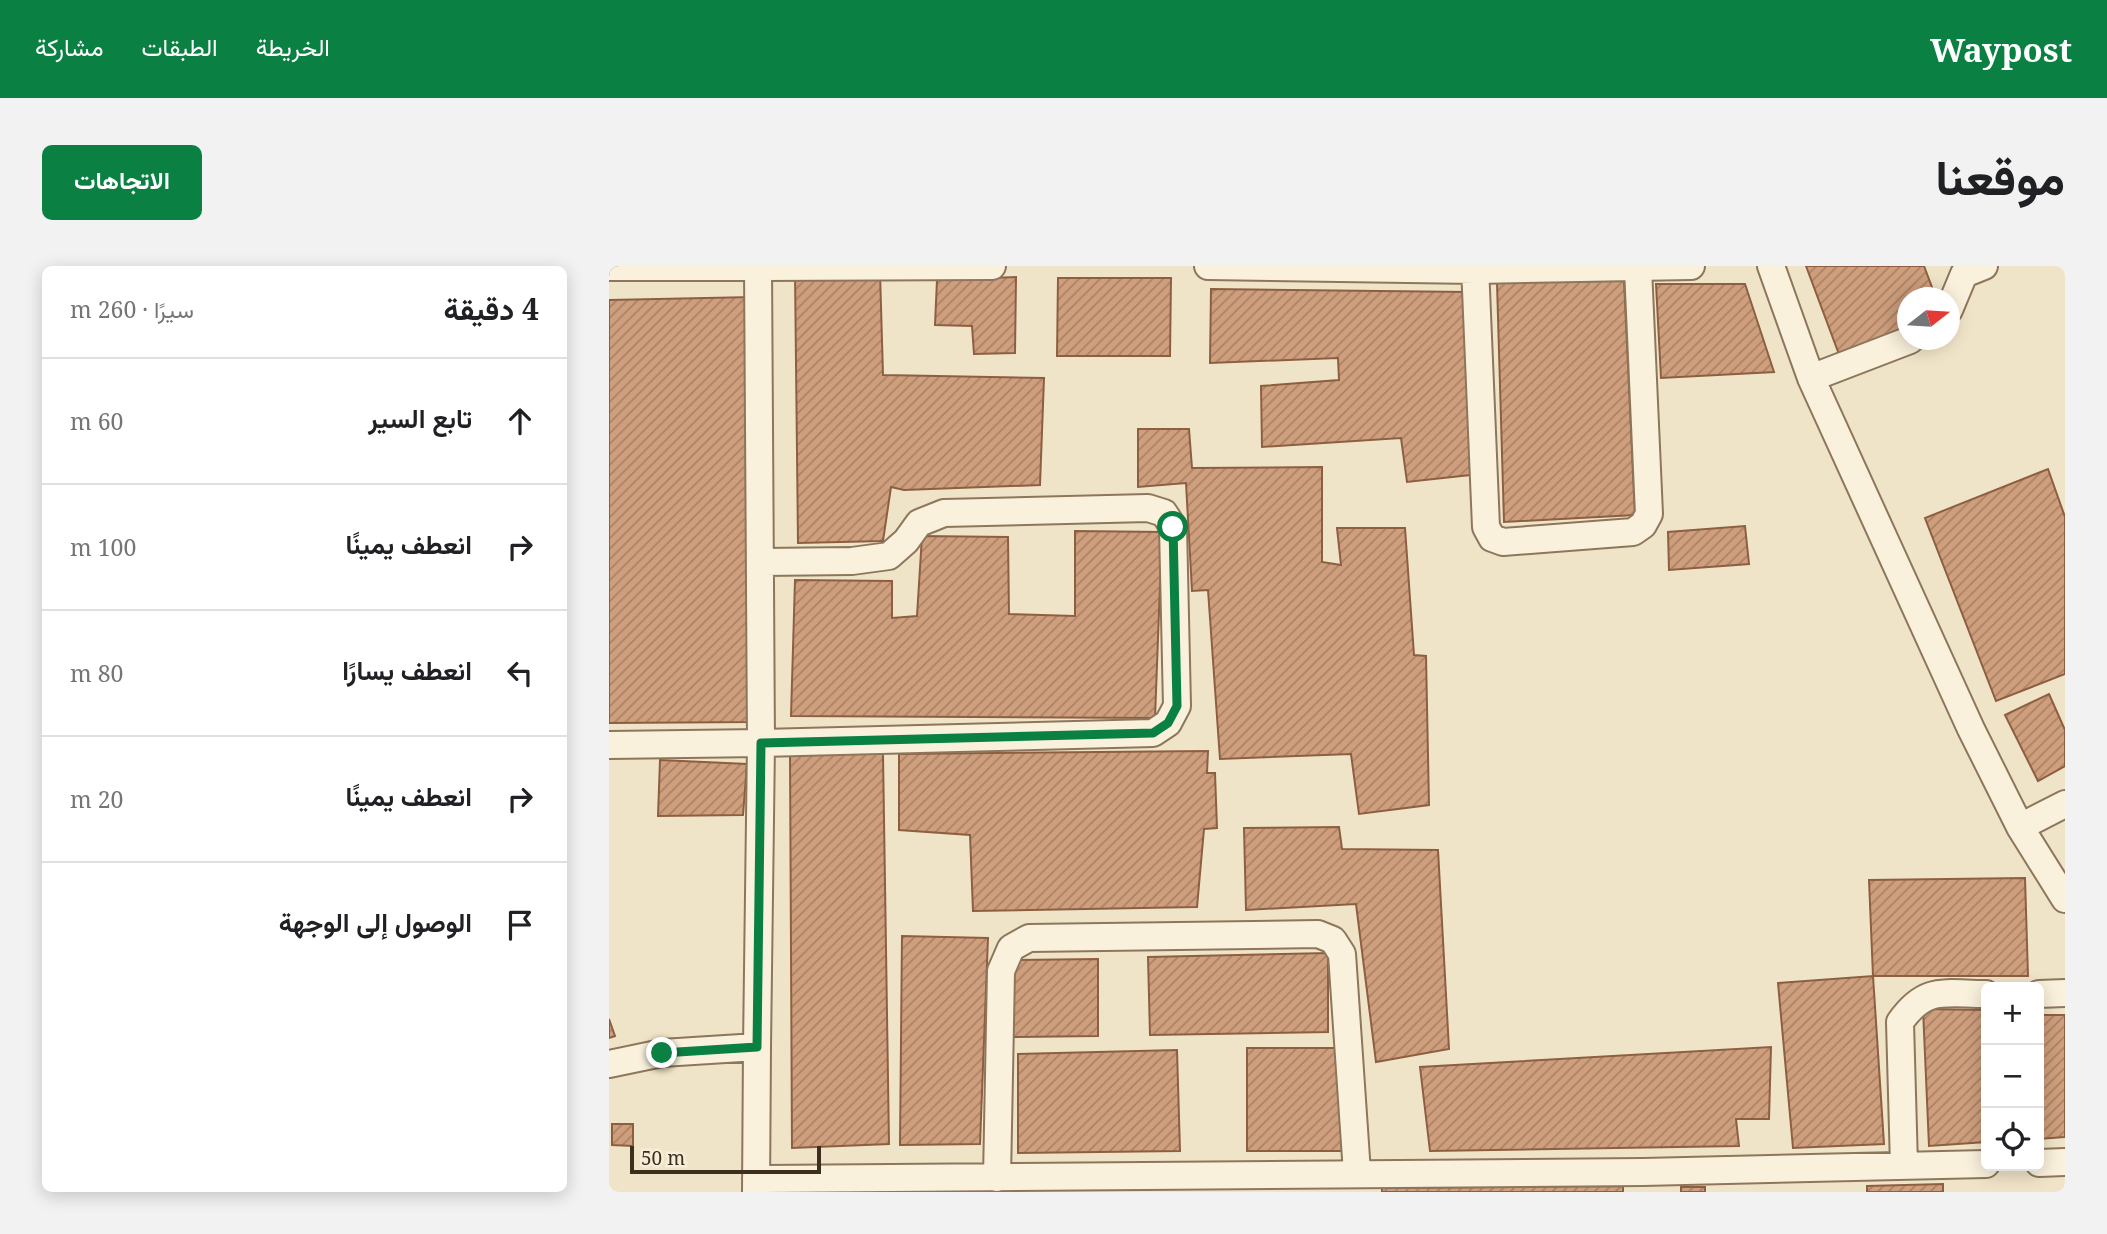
<!DOCTYPE html>
<html lang="ar">
<head>
<meta charset="utf-8">
<style>
	:root { --surface:#fff; --page:#f2f2f2; --text:#202124; --muted:#757577; --line:#e0e0e0; --accent:#0b8043 }
	body { margin:0; font-family:"Noto Serif",Vazirmatn,serif; background:var(--page); color:var(--text); direction:rtl }
	.controls { position:absolute; right:21px; bottom:21px; display:grid; overflow:hidden; border-radius:10px; box-shadow:0 4px 18px #0003 }
	.controls button { width:63px; height:63px; display:grid; place-items:center; padding:0; border:0; border-bottom:2px solid var(--line); background:var(--surface); color:var(--text); font:35px sans-serif }
	.compass { position:absolute; left:1288px; top:21px; width:63px; height:63px; border-radius:50%; background:var(--surface); box-shadow:0 4px 18px #0003; rotate:73deg }
	.scale { position:absolute; left:21px; bottom:18px; width:191px; box-sizing:border-box; padding-left:7px; border:4px solid #3d2e20; border-top:0; font-size:19px; line-height:24px; white-space:nowrap; color:#3d2e20; -webkit-text-stroke:5px #f7eed8; paint-order:stroke }
	.stop { position:absolute; width:21px; height:21px; margin:-16px; border:5px solid #0b8043; border-radius:50%; background:#fff }
	.stop.end { background:#0b8043; border-color:#fff; box-shadow:0 2px 7px #0008 }
	.list { margin:0; padding:0; list-style:none }
	h2 { display:flex; justify-content:space-between; align-items:center; height:91px; margin:0; padding:0 28px; font-size:30px }
	h2 small { font-size:23px; font-weight:400; color:var(--muted) }
	.list li { display:grid; grid-template-columns:46px 1fr auto; gap:21px; align-items:center; box-sizing:border-box; height:126px; padding:0 28px; border-top:2px solid var(--line) }
	.list b { display:block; font-size:26px; white-space:nowrap }
	.list em { font-size:23px; font-style:normal; color:var(--muted) }
	.icon { flex:none; width:38px; height:38px; fill:none; stroke:currentColor; stroke-width:2; stroke-linecap:round; stroke-linejoin:round }
	.map { position:relative; flex:none; width:1456px; height:926px; overflow:hidden; direction:ltr; border-radius:10px }
	header { display:flex; align-items:center; gap:42px; box-sizing:border-box; height:98px; padding:0 35px; background:var(--accent); color:#fff }
	header strong { font-size:33px }
	nav { display:flex; gap:38px; margin-inline-start:auto; font-size:24px }
	.intro { display:flex; align-items:center; justify-content:space-between; box-sizing:border-box; height:168px; padding:0 42px }
	h1 { margin:0; font-size:49px }
	.button { padding:18px 32px; border-radius:10px; background:var(--accent); color:#fff; font-size:24px; font-weight:700 }
	main { display:flex; gap:42px; padding:0 42px }
	aside { flex:1; background:var(--surface); border-radius:10px; box-shadow:0 4px 18px #0003 }
	.map>svg:first-child { display:block }
	.building { fill:url(#building-hatch); stroke:#8d5f41; stroke-width:2 }
	.lines { fill:none; stroke-linecap:round; stroke-linejoin:round }
	.minor-casing { stroke:#8d765c; stroke-width:30 }
	.minor { stroke:#faf1dc; stroke-width:26 }
	.route { stroke:#0b8043; stroke-width:9 }
</style>
</head>
<body>
<header>
<strong>Waypost</strong>
<nav><a>الخريطة</a><a>الطبقات</a><a>مشاركة</a></nav>
</header>
<div class="intro"><h1>موقعنا</h1><a class="button">الاتجاهات</a></div>
<main>
<div class="map">
<svg width="1456" height="926" viewBox="0 0 1456 926">
	<defs>
		<pattern id="building-hatch" width="6" height="6" patternUnits="userSpaceOnUse" patternTransform="scale(1.75)"><rect width="6" height="6" fill="#cf9f7d"/><path d="M-1 1l2-2M0 6l6-6M5 7l2-2" fill="none" stroke="#a98266"/></pattern>
	</defs>
	<rect width="100%" height="100%" fill="#f0e4c8"/>
	<path class="building" d="M1197,0H1315L1327,32H1298V67L1231,91Z
		M271,6L274,109L435,112L431,219L295,224L282,221L274,275L189,277L186,7Z
		M407,11L406,87L365,88L363,60L326,59L328,14Z
		M449,12H562L561,90H448Z
		M1015,14L1026,249L895,256L888,17Z
		M1047,18H1136L1165,106L1052,112Z
		M602,23L858,26L861,209L798,216L792,172L653,181L652,120L730,114L729,92L601,97Z
		M144,31L142,456L0,457V34Z
		M529,163H580L583,202L713,201V296L732,299L728,262H796L805,389L817,390L820,539L750,548L742,488L611,493L599,324L583,325L577,217L529,221Z
		M1439,203L1456,251V408L1387,435L1316,252Z
		M1136,260L1140,298L1060,304L1059,266Z
		M466,265L553,266L546,452L182,450L186,314L283,315V352L308,350L313,270L399,271L400,348L466,350Z
		M1440,428L1456,464V500L1429,515L1396,449Z
		M599,485L598,507H606L608,562L595,563L588,641L364,645L361,569L290,564V488Z
		M181,487L274,488L280,878L183,882Z
		M51,494L138,498L134,549L49,550Z
		M730,561L733,583L829,584L840,783L767,796L747,638L637,644L635,562Z
		M1416,612L1419,710H1264L1260,614Z
		M293,670L379,672L371,878L291,879Z
		M719,687V766L541,769L539,691Z
		M489,693V770L401,771L406,694Z
		M1264,710L1275,878L1184,882L1169,717Z
		M1314,743L1377,744V876L1320,880Z
		M1430,749H1456V871L1430,873Z
		M0,753L6,770L0,772Z
		M1162,781L1160,853H1127L1130,880L821,885L811,801Z
		M638,782H732L739,885H638Z
		M568,784L571,885L409,887V788Z
		M3,858H24V880L3,879Z
		M1334,918V926H1258V920Z
		M1014,920V926H773V922Z
		M1072,921H1096V926H1072Z"/>
	<g class="lines">
		<g class="minor-casing">
			<path id="minor" d="M599,0L867,4L1082,0
				M866,0L877,261L883,272L894,276L1024,266L1034,259L1040,248L1029,2
				M1162,0L1202,112L1362,463L1411,561L1456,633
				M0,1H149L152,477L544,467L559,457L568,440L564,261L555,247L539,242L335,247L310,257L297,275L280,290L243,295L151,296
				M149,1L383,0
				M1340,44L1355,8L1375,0
				M1202,112L1301,74
				M0,479L152,477L148,781
				M1411,561L1456,538
				M1430,728L1456,727
				M0,798L53,787L148,781L147,926
				M1430,897L1456,896
				M1295,900L1291,756C1317,719 1336,728 1377,728
				M388,912L392,705L402,682L420,672L709,668L724,674L733,688L748,907
				M147,913L1034,906L1377,898"/>
		</g>
		<use href="#minor" class="minor"/>
	</g>
	<g class="lines">
		<path class="route" d="M53,787L148,781L152,477L544,467L559,457L568,440L564,261"/>
	</g>
</svg>
<div class="controls">
<button>+</button>
<button>−</button>
<button><svg class="icon" aria-label="locate" viewBox="0 0 24 24"><circle cx="12" cy="12" r="6"/><path d="M12 2v4M12 18v4M2 12h4M18 12h4"/></svg></button>
</div>
<svg class="compass" viewBox="-18 -18 36 36"><path d="M0-13l5 13h-10z" fill="#e53935"/><path d="M0 13l5-13h-10z" fill="#757577"/></svg>
<div class="scale">50 m</div>
<div class="stop" style="left:564px;top:261px"></div>
<div class="stop end" style="left:53px;top:787px"></div>
</div>
<aside>
<h2>4 دقيقة<small>سيرًا · 260 m</small></h2>
<ul class="list">
<li><svg class="icon" aria-label="ahead" viewBox="0 0 24 24"><path d="M12 20V5M6 11l6-6 6 6"/></svg><div><b>تابع السير</b></div><em>60 m</em></li>
<li><svg class="icon" aria-label="right" viewBox="0 0 24 24"><path d="M7 20v-9h11M14 6l5 5-5 5"/></svg><div><b>انعطف يمينًا</b></div><em>100 m</em></li>
<li><svg class="icon" aria-label="left" viewBox="0 0 24 24"><path d="M17 20v-9H6M10 6l-5 5 5 5"/></svg><div><b>انعطف يسارًا</b></div><em>80 m</em></li>
<li><svg class="icon" aria-label="right" viewBox="0 0 24 24"><path d="M7 20v-9h11M14 6l5 5-5 5"/></svg><div><b>انعطف يمينًا</b></div><em>20 m</em></li>
<li><svg class="icon" aria-label="arrive" viewBox="0 0 24 24"><path d="M6 21V4h12l-3 4 3 4H6"/></svg><div><b>الوصول إلى الوجهة</b></div></li>
</ul>
</aside>
</main>
</body>
</html>
